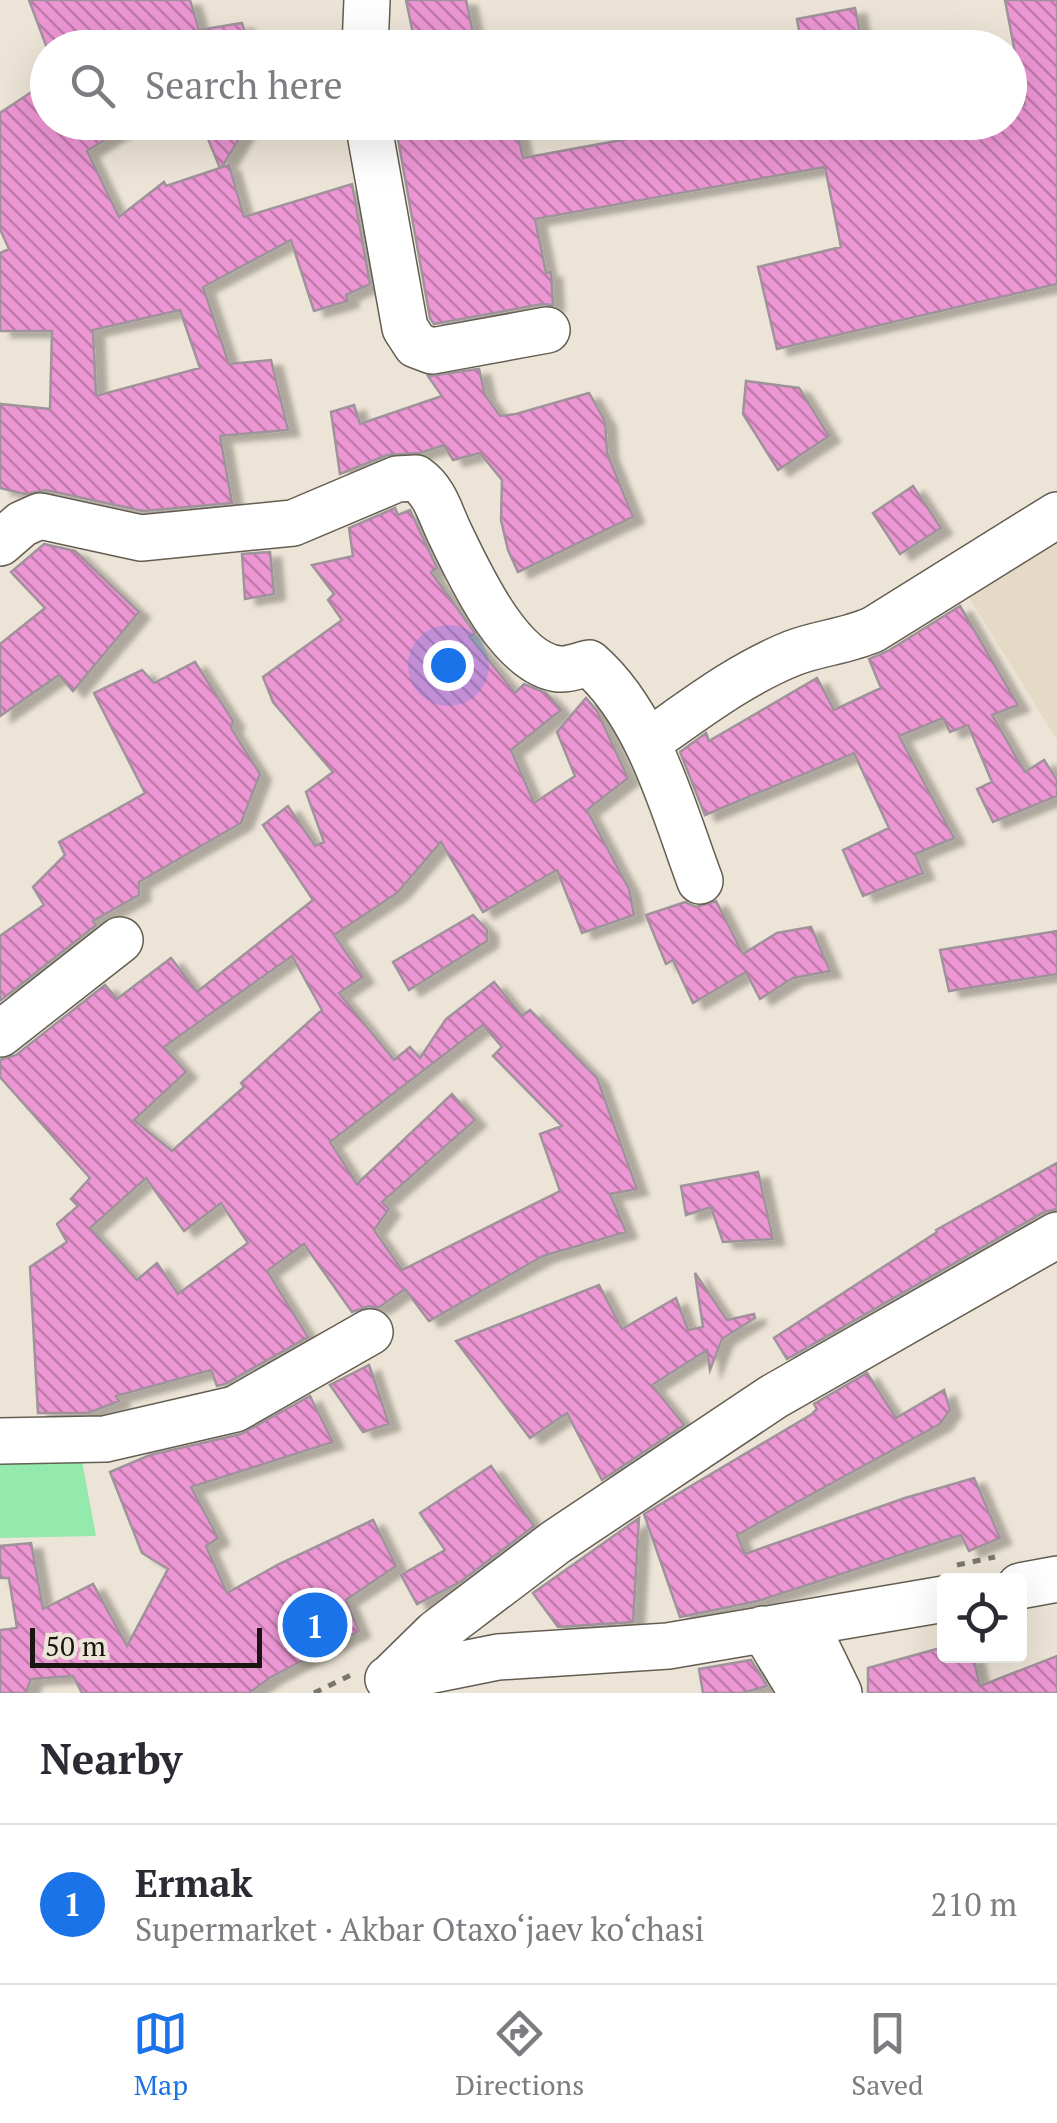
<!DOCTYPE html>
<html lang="en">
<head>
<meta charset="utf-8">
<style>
	:root { --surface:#fff; --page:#f2f2f3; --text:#2b2b33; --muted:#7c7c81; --line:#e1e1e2; --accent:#1a73e8 }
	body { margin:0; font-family:"PT Serif",serif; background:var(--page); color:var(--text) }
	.controls { position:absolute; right:30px; bottom:30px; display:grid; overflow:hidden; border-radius:10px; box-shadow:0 10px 40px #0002 }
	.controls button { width:90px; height:90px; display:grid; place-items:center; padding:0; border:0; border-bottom:2px solid var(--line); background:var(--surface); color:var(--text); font:50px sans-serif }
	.scale { position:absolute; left:30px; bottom:25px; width:232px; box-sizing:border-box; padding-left:10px; border:5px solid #191612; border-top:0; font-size:28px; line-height:35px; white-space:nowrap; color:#191612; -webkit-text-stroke:8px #ece4d6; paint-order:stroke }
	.you { position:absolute; left:448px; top:665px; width:35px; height:35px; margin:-25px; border:8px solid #fff; border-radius:50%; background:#1a73e8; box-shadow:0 0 0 15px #1a73e833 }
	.badge { display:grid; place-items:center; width:65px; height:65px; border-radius:50%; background:var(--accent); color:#fff; font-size:32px; font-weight:700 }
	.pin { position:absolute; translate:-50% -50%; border:5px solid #fff; box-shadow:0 2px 10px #0006 }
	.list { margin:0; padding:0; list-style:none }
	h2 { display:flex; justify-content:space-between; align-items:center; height:130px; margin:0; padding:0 40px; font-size:42px }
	h2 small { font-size:32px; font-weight:400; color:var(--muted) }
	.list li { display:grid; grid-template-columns:65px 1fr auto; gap:30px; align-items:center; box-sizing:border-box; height:160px; padding:0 40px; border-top:2px solid var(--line) }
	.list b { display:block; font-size:38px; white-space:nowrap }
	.list p { margin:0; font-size:32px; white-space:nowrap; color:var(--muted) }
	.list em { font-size:32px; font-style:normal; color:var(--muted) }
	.icon { flex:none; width:55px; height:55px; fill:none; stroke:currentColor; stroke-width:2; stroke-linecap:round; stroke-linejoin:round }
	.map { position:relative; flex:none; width:1057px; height:1693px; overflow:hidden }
	.search { position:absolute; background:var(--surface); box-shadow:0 10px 40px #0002; left:30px; right:30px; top:30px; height:110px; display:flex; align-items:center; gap:25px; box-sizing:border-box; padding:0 35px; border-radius:55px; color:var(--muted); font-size:38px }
	.sheet { height:290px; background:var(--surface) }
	nav { display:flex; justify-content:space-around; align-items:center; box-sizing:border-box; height:140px; border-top:2px solid var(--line); background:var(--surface); font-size:28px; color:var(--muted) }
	nav a { display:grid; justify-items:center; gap:5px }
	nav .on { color:var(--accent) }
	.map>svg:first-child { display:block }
	.built { fill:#e5dac5 }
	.pitch { fill:#94eaac }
	.building { fill:url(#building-back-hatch); stroke:#a0929b; stroke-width:2.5; fill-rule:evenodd; filter:url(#shadow) }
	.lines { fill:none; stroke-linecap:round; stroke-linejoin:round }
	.minor-casing { stroke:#645e52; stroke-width:48 }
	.path { stroke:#7b766d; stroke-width:5; stroke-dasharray:8 8; stroke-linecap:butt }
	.minor { stroke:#fff; stroke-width:45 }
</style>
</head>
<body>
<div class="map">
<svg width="1057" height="1693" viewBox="0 0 1057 1693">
	<defs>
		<pattern id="building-back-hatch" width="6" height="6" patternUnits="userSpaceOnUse" patternTransform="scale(2.5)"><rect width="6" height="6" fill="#ed96d4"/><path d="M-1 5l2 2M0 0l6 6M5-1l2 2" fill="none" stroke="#bf79ab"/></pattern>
		<filter id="shadow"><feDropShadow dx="11" dy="6" stdDeviation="2.5" flood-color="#0004"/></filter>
	</defs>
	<rect width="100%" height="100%" fill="#ece4d6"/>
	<path class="built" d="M1057,504V740L952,570Z"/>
	<path class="pitch" d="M80,1450L96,1536L0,1538V1456Z"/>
	<path class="building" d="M29,0H190L199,30L242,23L250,48H47Z
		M406,0H466L476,48H416Z
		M1005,0H1057V284L777,349L758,267L841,247L825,167L535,219L546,273L551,272L553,305L542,304L434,324L430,318L395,122H515L523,158L720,122H877L879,132L931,122H1010V108L1025,105Z
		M855,8L863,48H802L797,19Z
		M48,81V122H134L87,151L119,217L164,182L166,186L220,168L201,122H249L222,167L229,165L244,217L352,184L370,284L346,295L348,301L314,311L291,240L203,287L229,364L271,360L288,430L220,436L232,503L143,511L46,490L25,494L0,488V404L50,409L52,331H0V253L9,249L0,229V113ZM180,310L200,368L96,396L93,330Z
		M479,369L485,395L500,416L516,414L589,393L605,421L607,453L633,517L518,572L508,550L501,520L502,480L480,453L453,460L444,445L420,453L387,455L340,474L331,412L354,405L360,424L442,396L428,376Z
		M746,381L799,388L829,436L778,470L743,414Z
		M913,486L941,528L900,554L873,513Z
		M395,508L398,515L410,510L437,568L431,572L475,633L470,637L515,693L524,684L546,693L561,710L511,750L534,803L575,776L557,732L586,698L597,711L628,778L587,810L629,889L634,915L582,933L557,870L483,912L441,842L397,893L334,935L363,977L339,993L394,1060L410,1047L420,1058L446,1019L494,982L522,1016L530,1010L597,1078L637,1189L610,1194L626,1232L543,1256L429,1321L405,1289L378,1308L369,1306L352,1312L304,1244L267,1271L308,1337L225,1384L217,1386L211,1370L116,1396L119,1401L88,1413H38L30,1267L67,1242L57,1224L78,1206L71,1199L90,1178L0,1077V1060L16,1055L105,985L117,999L171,958L197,992L313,900L263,825L288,806L315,846L324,842L306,792L333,772L273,702L263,677L342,620L328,600L334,594L312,565L353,556L349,528ZM292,956L322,1010L241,1083L244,1087L172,1151L134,1120L186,1072L164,1047ZM483,1025L502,1047L493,1056L562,1126L540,1134L560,1191L402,1270L374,1230L389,1209L382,1202L475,1120L452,1094L357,1184L330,1142ZM146,1178L184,1231L221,1203L248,1243L178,1294L157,1263L137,1280L90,1228Z
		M44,544L75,551L139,612L73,691L59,675L0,716V644L45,608L11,572Z
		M270,552L274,594L245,599L242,554Z
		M960,606L1018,705L992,715L1025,772L1044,760L1057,780V796L993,822L977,789L992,782L968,725L950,732L943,718L899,736L954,838L915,854L923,873L863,896L843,850L889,828L854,753L705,815L680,752L706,733L709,741L817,678L834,710L881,688L869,659L888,651Z
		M195,662L233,721L231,728L260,774L241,823L139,882V895L93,921L96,925L0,1001V936L44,905L33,887L65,855L59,842L145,793L94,693L142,670L154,683Z
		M716,901L743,954L777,933L811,927L830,971L793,978L760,999L746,972L693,1003L673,960L666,964L646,915L685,902L696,907Z
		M473,915L487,930V941L409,990L393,962Z
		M1057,931V974L949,991L940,950Z
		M1057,1163V1209L1044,1212L787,1359L774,1338L937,1232L936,1230Z
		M758,1172L773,1239L723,1242L711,1207L686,1215L681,1186Z
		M695,1273L727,1320L754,1314L755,1318L722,1339L710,1370L707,1350L652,1385L684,1425L602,1480L567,1413L530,1438L456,1341L599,1285L622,1329L676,1298L688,1330L703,1327Z
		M369,1365L389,1424L363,1432L330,1385Z
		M867,1373L896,1418L944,1390L950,1410L940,1424L737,1535L745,1554L905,1498L974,1478L1000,1538L969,1551L961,1535L758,1601L680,1617L644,1514L812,1414L817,1409L814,1404Z
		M310,1396L333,1442L191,1487L218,1538L206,1546L227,1593L279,1564L373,1520L396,1566L346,1600L359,1631L271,1677L249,1693H82L73,1676L31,1679L26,1693H0V1630L17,1628L9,1578H0V1546L31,1543L43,1609L93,1584L127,1646L168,1569L142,1553L110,1472L150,1455L241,1434Z
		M491,1466L534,1526L460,1582L417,1604L401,1575L445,1550L420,1513Z
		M639,1518L633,1622L558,1627L533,1593Z
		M944,1647V1656H973L980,1686L1057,1656V1693H868V1668Z
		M751,1660L767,1686L742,1693H703L699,1669Z"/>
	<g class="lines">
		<g class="minor-casing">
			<path id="minor" d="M365,48L367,0
				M368,122L405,328L416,345L432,351L547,330
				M0,543L22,524L40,516L141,538L293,523L397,479L416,478C436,492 440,514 451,536C470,575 510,664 559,669C568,670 581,665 589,663C649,715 673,809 700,881
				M648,742C694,710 740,674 793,653C819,643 848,641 874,629L1057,515
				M0,1034L120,940
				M0,1441L105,1439L235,1409L370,1332
				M1020,1586L1057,1579
				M805,1623L839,1693
				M763,1629L802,1693
				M390,1678L436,1633L556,1542L773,1397L1057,1235
				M388,1679L498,1657L668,1646L944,1599"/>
		</g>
		<path class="path" d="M957,1565L995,1557
			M314,1693L353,1674"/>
		<use href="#minor" class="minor"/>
	</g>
</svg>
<div class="controls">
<button><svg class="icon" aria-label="locate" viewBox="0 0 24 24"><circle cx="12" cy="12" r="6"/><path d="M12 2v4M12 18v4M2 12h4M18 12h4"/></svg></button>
</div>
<div class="scale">50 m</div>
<div class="you"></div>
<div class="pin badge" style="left:315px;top:1625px">1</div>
<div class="search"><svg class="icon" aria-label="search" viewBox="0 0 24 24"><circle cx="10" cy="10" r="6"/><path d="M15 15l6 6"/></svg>Search here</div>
</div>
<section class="sheet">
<h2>Nearby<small></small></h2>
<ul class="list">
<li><span class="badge">1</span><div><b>Ermak</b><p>Supermarket · Akbar Otaxo‘jaev ko‘chasi</p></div><em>210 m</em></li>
</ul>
</section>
<nav>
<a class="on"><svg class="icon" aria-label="map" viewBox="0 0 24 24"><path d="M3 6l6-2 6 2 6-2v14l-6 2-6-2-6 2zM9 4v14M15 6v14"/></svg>Map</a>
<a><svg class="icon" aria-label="directions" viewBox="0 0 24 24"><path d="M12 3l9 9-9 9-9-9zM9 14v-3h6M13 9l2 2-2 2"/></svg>Directions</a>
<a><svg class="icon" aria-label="saved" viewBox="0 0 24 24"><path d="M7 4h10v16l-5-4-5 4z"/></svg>Saved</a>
</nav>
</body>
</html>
